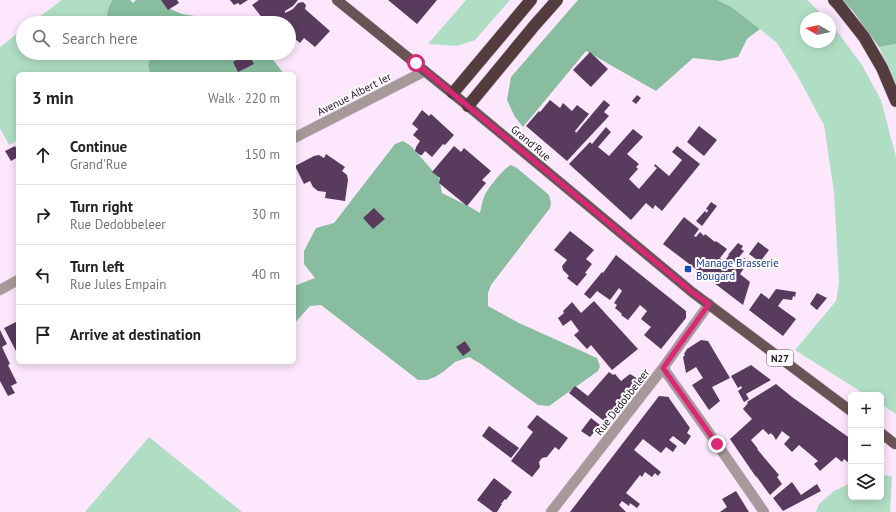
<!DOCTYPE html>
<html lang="en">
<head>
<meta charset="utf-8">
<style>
	:root { --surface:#fff; --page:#f2f2f2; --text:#222; --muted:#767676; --line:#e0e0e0 }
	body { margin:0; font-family:"PT Sans",sans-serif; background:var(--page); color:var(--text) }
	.controls { position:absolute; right:12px; bottom:12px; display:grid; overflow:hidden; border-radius:6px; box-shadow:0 2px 10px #0003 }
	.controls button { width:36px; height:36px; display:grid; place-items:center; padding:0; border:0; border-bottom:1px solid var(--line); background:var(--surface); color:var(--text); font:20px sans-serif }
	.compass { position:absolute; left:800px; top:12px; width:36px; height:36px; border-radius:50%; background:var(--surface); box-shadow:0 2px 10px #0003; rotate:279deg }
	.stop { position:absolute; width:12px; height:12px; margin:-9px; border:3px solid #db2777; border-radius:50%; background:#fff }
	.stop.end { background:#db2777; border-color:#fff; box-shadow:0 1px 4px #0008 }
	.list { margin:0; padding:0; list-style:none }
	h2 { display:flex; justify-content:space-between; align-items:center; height:52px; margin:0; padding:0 16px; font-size:17px }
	h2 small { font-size:13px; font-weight:400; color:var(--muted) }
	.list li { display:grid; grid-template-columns:26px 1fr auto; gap:12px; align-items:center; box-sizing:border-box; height:60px; padding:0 16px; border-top:1px solid var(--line) }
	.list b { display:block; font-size:15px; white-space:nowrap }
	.list p { margin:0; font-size:13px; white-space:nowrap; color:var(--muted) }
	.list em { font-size:13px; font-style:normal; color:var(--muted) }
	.icon { flex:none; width:22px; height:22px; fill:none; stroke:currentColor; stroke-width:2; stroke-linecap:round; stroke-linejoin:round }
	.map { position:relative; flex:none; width:896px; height:512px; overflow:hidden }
	.search { position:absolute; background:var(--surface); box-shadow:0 2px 10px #0003; left:16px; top:16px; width:280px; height:44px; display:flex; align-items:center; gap:10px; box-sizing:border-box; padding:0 14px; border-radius:22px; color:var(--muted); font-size:15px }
	.panel { position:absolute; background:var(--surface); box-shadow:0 2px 10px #0003; left:16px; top:72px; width:280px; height:292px; border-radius:6px }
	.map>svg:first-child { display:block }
	.green { fill:#b0dec5 }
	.forest { fill:#88bda0 }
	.building { fill:#593b5e }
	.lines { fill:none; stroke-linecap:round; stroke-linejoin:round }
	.minor-casing { stroke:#d5c2d5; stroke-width:11 }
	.major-casing { stroke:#d5c2d5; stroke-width:11 }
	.highway-casing { stroke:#d5c2d5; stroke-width:13 }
	.minor { stroke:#a7999a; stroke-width:10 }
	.major { stroke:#6a5355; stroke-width:10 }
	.highway { stroke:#543b3e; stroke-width:12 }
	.route { stroke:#db2777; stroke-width:5 }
	.transit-dot { fill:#1a4fb4; stroke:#fffbff; stroke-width:1.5 }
	.labels { text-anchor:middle; stroke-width:4; stroke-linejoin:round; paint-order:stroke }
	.shield { fill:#fffbff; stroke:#645e64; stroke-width:1 }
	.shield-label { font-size:10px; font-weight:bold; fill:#211a21 }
	.street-label { font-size:11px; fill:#211a21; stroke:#fffbff }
	.transit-label { font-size:11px; fill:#164399; stroke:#fffbff; text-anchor:start }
</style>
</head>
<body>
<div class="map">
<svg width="896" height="512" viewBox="0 0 896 512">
	<rect width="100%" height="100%" fill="#fce7fd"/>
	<path class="green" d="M62,0H112L108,9L106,21L108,23H31Z
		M466,0H510L475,40L457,46L428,44Z
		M717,0H807L826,18H806V42H830V22L862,65L881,100L896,157V414L881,404V395H866L795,350L836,301L839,283L834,192L824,125L797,75L777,43L760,29L730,6Z
		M23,29V53H151L148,65L150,74H18V140L9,145L0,128V47Z
		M896,44V85L879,47Z
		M149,437L242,512H85Z
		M881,475L892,476L890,512H816L819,504L834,491L851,483V497H881Z"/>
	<path class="forest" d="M112,0H130L133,3L136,0H163L170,9L182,14L201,17L204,23H108L106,21L108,9Z
		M578,0H717L730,6L760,29L747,39L738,57L720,61L693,58L656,91L586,51L523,127L515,117L507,100L511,77Z
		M842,0H896V44L879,47L852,10Z
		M151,53H268L284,74H150L148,65Z
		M403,141L411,146L439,178L442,193L470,207L480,213C481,209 482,202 484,197C488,188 503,169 511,165L517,168L549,195L551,203L550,208L491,285L488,293V306L519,323L597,358L600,366L598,371L549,406L538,405L481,364L469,357L455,362L443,372L435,377L427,380H418L321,305L310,306L294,324V286L315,278L304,264V251L316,228L334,223L395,144Z"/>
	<path class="building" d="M161,0H177L179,3L168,10Z
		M230,0H248L240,5L238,3L234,5Z
		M259,0H298L293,6L285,11V13L293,9L298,3L303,2L306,5L305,9L330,31L315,47L304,38L300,43L290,35L294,30L289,26V23H264L260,15L252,5Z
		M388,0H437L417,24Z
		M590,52L608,69L591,87L573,70Z
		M248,53L254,64L238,72L233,62Z
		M637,95L641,98L636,104L632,101Z
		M550,100L560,108L563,103L572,111L577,105L589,114L575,131L576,133L604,100L610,105L604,112L609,116L567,161L526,126L539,111L540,112Z
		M422,110L429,116L431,114L454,135L445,145L443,144L432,157L425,151L422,155H420L415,151L416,147L420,141L413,135L418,129L412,124Z
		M699,126L717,140L704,156L687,142Z
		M606,127L611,132L598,147L609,156L633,129L643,137L627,154L639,164L636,167L638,169L629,179L639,189L657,168L654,166L655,164L669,176L682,160L672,152L677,146L700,164L662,211L655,205L653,209L646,203L631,220L569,164L590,142L592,144Z
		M15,146L18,152V157L11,161L5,151Z
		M454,146L461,152L464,148L491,171L482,180L486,183L467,206L439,183L440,178L432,172Z
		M326,154L345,167L342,171L347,175L348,180L345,201L325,198L326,192L318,191L313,187L310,181L304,184L295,166L314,156L319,155L324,158Z
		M711,202L717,206L702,226L696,221L705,211L707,213L708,210L706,209Z
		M374,208L385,219L373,229L363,218Z
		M684,217L699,229L694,236L696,237L700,232L704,236L705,234L715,242L716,241L727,249L720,258L724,262L729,255H728L738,243L743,246L741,249L744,251L731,267L735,270L744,258L748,260L744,266L745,267L740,274L750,282L743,305L663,244Z
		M570,231L594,250L586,259L592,264L585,273L587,274L577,286L567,278L569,276L563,270L562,266L567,260L554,250Z
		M758,242L769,250L760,262L749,254Z
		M616,255L686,311V318L661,349L644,335L651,327L641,319L647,311L640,305L628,320L621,315L622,314L615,308L617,305L614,303L622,291L619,288L610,300L597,291L590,299L584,294L602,272L603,273Z
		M776,289L796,292L795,297L793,296L792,300L783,299L778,306L796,319L783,336L749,310L761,293L769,299Z
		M817,293L827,298L817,310L810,304Z
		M594,301L638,349L612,370L591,345L587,349L574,335L579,331L571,320L563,326L558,318L564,313L563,311L572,302L581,313Z
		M18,321V355L4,328Z
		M0,330L7,344L2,347L10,364L8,365L17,383L11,386L15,393L8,396L0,381Z
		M701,340L708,341L730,378L712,387L720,401L709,410L692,385L703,378L696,367L686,373L683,357L685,355L684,354L687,349Z
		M465,341L471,350L463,356L456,347Z
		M751,365L771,380L746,394L749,399L744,402L738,391L742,388L741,386L738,388L731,376Z
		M609,372L613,375L615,374L621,381L630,374L638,379L613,413L611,412L604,421L569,393L575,386L588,396Z
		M776,384L792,397L851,439V463L850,464L844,459L842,462L836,457L820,471L814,464L818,461L799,445L792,452L784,444L790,437L787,435L782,431L776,440L773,435L770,433L769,435L763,429L751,440L758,449H757L779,475L777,477L782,484L770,495L756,476V477L730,439L752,419L743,409L748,403L747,402Z
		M659,396L669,397V398L690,428L687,433L691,436L685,445L673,436L669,440L677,446L673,452L666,447L661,453L643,439L634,450L661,472L658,476L655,473L652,477L645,472L642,477L640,475L626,493L640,504L637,508L630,503L629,506L622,501L619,505L626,512H570Z
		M537,415L568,438L559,450L555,447L547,457L542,458L539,462L540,467L532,477L511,461L533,432L527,427Z
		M591,418L600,425L590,437L581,431Z
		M489,426L519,448L511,458L482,436Z
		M494,478L512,492L506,500L505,499L501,504H502L497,512H493L477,500Z
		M792,482L801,495L817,484L821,491L783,511L773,498Z
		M736,491L749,512H720L727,507L722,499Z"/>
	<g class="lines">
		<g class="minor-casing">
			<path id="minor" d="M294,138L425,71
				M0,290L18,280
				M663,368L717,444L764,512
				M551,512L663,368L709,304"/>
		</g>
		<g class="major-casing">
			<path id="major" d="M337,0L468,106L692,292L851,411
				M881,433L895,444"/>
		</g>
		<g class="highway-casing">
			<path id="highway" d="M834,0L838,4L864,37L882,68L896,101
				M453,93L531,0
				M468,106L534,26L557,0"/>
		</g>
		<use href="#minor" class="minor"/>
		<use href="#major" class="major"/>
		<use href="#highway" class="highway"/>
	</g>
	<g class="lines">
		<path class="route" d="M416,63L692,292L709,304L663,368L717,444"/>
	</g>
	<rect class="transit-dot" x="684" y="265" width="8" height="8" rx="2"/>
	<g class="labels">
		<rect class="shield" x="767" y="350" width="26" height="16" rx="3"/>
		<g class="shield-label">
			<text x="780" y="362">N27</text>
		</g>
		<g class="street-label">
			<text transform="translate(354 94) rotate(-27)" y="4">Avenue Albert Ier</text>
			<text transform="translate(531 143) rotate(40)" y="4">Grand'Rue</text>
			<text transform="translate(622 402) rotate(-52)" y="4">Rue Dedobbeleer</text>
		</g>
		<g class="transit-label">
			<text x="696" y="267">Manage Brasserie<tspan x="696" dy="13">Bougard</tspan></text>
		</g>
	</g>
</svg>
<div class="controls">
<button>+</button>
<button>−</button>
<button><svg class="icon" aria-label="layers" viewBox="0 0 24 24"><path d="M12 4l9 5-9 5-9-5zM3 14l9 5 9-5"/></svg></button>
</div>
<svg class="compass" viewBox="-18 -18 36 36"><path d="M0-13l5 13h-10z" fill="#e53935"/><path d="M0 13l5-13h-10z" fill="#767676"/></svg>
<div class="stop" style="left:416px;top:63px"></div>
<div class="stop end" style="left:717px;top:444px"></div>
<div class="search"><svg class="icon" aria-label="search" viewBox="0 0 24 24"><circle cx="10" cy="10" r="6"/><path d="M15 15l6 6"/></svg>Search here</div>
<section class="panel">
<h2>3 min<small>Walk · 220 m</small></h2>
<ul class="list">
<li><svg class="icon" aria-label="ahead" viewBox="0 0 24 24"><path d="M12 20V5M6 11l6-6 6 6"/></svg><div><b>Continue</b><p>Grand'Rue</p></div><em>150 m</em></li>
<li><svg class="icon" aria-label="right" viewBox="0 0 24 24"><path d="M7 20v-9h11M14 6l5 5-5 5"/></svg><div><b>Turn right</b><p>Rue Dedobbeleer</p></div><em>30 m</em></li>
<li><svg class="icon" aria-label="left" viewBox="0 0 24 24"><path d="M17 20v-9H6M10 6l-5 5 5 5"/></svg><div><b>Turn left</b><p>Rue Jules Empain</p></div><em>40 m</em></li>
<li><svg class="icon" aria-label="arrive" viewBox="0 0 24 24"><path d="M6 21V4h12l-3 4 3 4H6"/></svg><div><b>Arrive at destination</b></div></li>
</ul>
</section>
</div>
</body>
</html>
